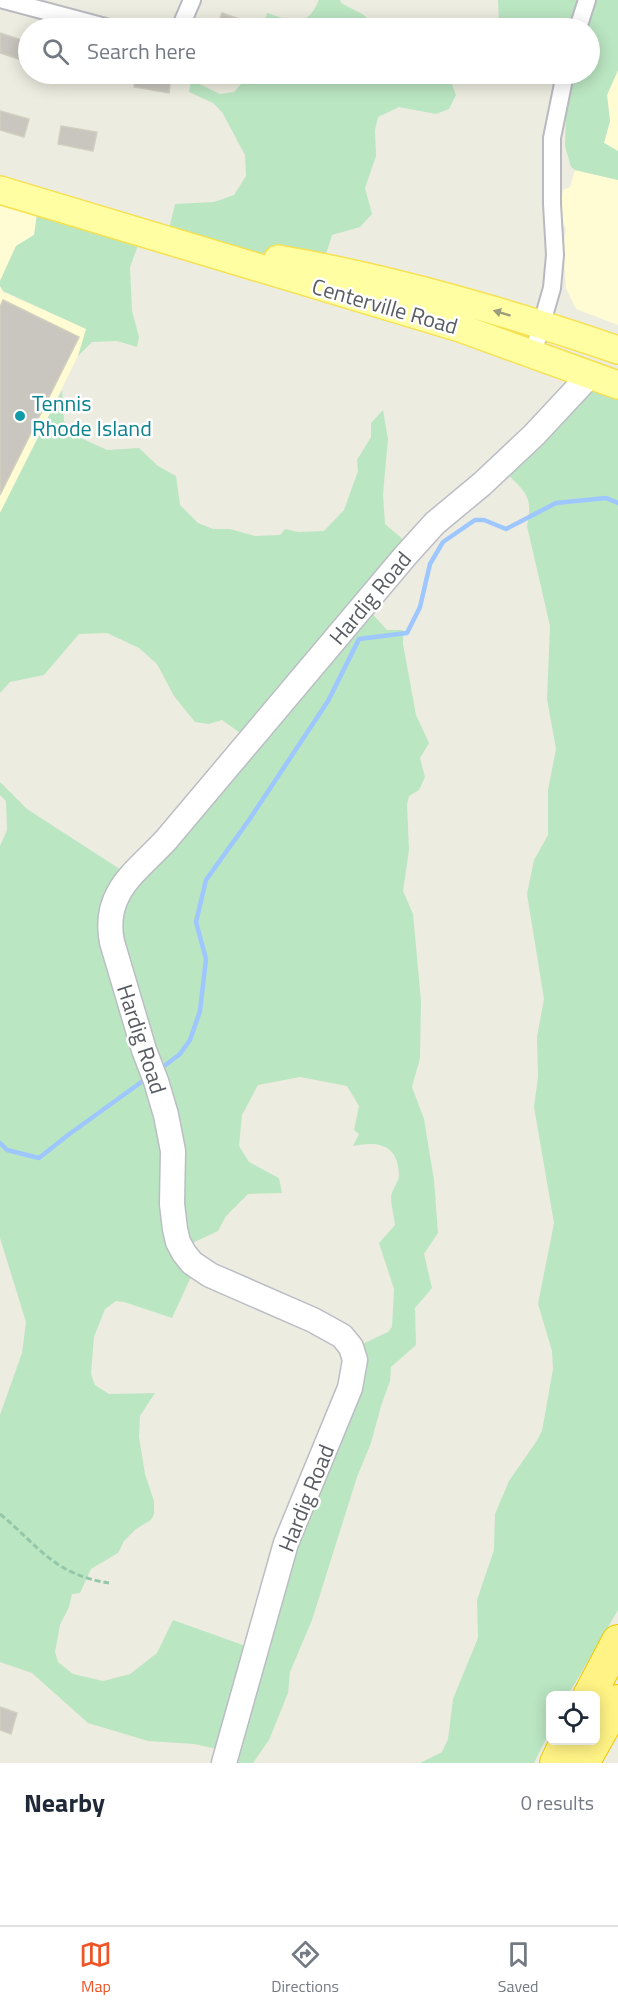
<!DOCTYPE html>
<html lang="en">
<head>
<meta charset="utf-8">
<style>
	:root { --surface:#fff; --page:#f6f6f7; --text:#1f2937; --muted:#747a83; --line:#e0e1e3; --accent:#ee5425 }
	body { margin:0; font-family:"Titillium Web",sans-serif; background:var(--page); color:var(--text) }
	.controls { position:absolute; right:18px; bottom:18px; display:grid; overflow:hidden; border-radius:9px; box-shadow:0 3px 15px #0003 }
	.controls button { width:54px; height:54px; display:grid; place-items:center; padding:0; border:0; border-bottom:2px solid var(--line); background:var(--surface); color:var(--text); font:30px sans-serif }
	.list { margin:0; padding:0; list-style:none }
	h2 { display:flex; justify-content:space-between; align-items:center; height:78px; margin:0; padding:0 24px; font-size:26px }
	h2 small { font-size:20px; font-weight:400; color:var(--muted) }
	.icon { flex:none; width:33px; height:33px; fill:none; stroke:currentColor; stroke-width:2; stroke-linecap:round; stroke-linejoin:round }
	.map { position:relative; flex:none; width:618px; height:1763px; overflow:hidden }
	.search { position:absolute; background:var(--surface); box-shadow:0 3px 15px #0003; left:18px; right:18px; top:18px; height:66px; display:flex; align-items:center; gap:15px; box-sizing:border-box; padding:0 21px; border-radius:33px; color:var(--muted); font-size:22px }
	.sheet { height:162px; background:var(--surface) }
	nav { display:flex; justify-content:space-around; align-items:center; box-sizing:border-box; height:84px; border-top:2px solid var(--line); background:var(--surface); font-size:16px; color:var(--muted) }
	nav a { display:grid; justify-items:center; gap:3px }
	nav .on { color:var(--accent) }
	.map>svg:first-child { display:block }
	.commercial { fill:#fffbd3 }
	.green { fill:#bbe6c2; fill-rule:evenodd }
	.lines { fill:none; stroke-linecap:round; stroke-linejoin:round }
	.stream { stroke:#9ec6ff; stroke-width:4.5 }
	.building { fill:#c8c6be; stroke:#d1cfbf; stroke-width:1.5 }
	.street-casing { stroke:#b8bac0; stroke-width:20 }
	.secondary-casing { stroke:#bbbdc5; stroke-width:27 }
	.primary-casing { stroke:#f5e151; stroke-width:30 }
	.highway-casing { stroke:#edc800; stroke-width:34 }
	.path { stroke:#94c7aa; stroke-width:3; stroke-dasharray:6 3; stroke-linecap:butt }
	.street { stroke:#fff; stroke-width:16 }
	.secondary { stroke:#fff; stroke-width:24 }
	.primary { stroke:#fffea3; stroke-width:27 }
	.highway { stroke:#fff385; stroke-width:32 }
	.oneway { fill:#9b9d7c }
	.culture-dot { fill:#0f9aa8; stroke:#fff; stroke-width:2 }
	.labels { text-anchor:middle; stroke-width:5; stroke-linejoin:round; paint-order:stroke }
	.street-label { font-size:22px; fill:#595c62; stroke:#fff }
	.culture-label { font-size:22px; fill:#0d838f; stroke:#fff; text-anchor:start }
</style>
</head>
<body>
<div class="map">
<svg width="618" height="1763" viewBox="0 0 618 1763">
	<rect width="100%" height="100%" fill="#edece0"/>
	<path class="commercial" d="M618,70V151L604,143L610,121L607,95Z
		M575,170L618,180V325L576,309L566,288L563,249L566,228L560,222L562,215L560,209L563,190L570,187Z
		M0,188L39,201L34,235L16,246L0,281Z
		M0,286L3,292L87,329L78,356L0,513Z"/>
	<path class="green" d="M319,0H340L341,3L364,15L376,28H263L267,13C293,21 306,30 319,0Z
		M498,0H618V70L607,95L610,121L604,143L618,151V180L575,170L571,167L565,146L566,116L575,74H590V28H522L499,21Z
		M250,74H448L456,95L449,109L436,114L399,107L378,117L375,130L376,156L365,188L372,214L360,227L332,235L323,264V284L167,237L175,204L214,202L234,195L246,176L245,155L222,112L213,103L189,92L191,80L220,94L234,92Z
		M39,201L143,232L130,267L132,311L139,337L137,347L117,341L92,342L78,356L86,329L3,291L0,286V281L16,246L34,235Z
		M585,380L618,384V1610L568,1695L550,1696V1731L534,1763H420L442,1752L448,1739L453,1699L478,1638L477,1600L494,1550L495,1514L509,1481L536,1442L542,1431L553,1369L552,1351L538,1304L554,1223L534,1107L538,1077L537,1037L544,999L527,894L534,860L548,835V790L556,749L547,699L550,626L527,526C534,494 524,491 503,470Z
		M62,390L64,421L81,438L107,450L139,448L158,466L176,476L180,505L198,523L213,529H230L255,536L280,535L285,529L298,532L324,531L344,510L358,471L357,460L371,437V423L383,410L388,439L383,494L385,524L412,547L367,608L387,630H403V644L416,715L429,743L420,758L425,777L419,790L409,796L407,805L409,850L403,891L413,914L421,1001L420,1058L412,1087L424,1119L434,1180L438,1233L424,1254L432,1288L415,1308L416,1345L391,1367L390,1381L381,1406L371,1443L357,1477L312,1620L290,1672L288,1693L269,1740L253,1763H224L226,1751L194,1744L148,1741L88,1723L32,1673L0,1662V1415L22,1353L26,1322L0,1238V846L7,830L6,801L0,795V782L27,809L129,875L250,740L222,720L209,724L195,722L174,696L157,664L139,648L107,633L79,634L44,675L10,682L0,693V513ZM300,1077L347,1086L359,1106L354,1130L359,1134L353,1146C378,1141 398,1144 399,1175C399,1182 392,1189 391,1197C391,1205 394,1216 395,1225L379,1243L394,1289L392,1327L388,1332L354,1348L254,1649L173,1620L157,1653L130,1674L103,1681L73,1674L58,1662L55,1652L60,1625L69,1607L72,1594L80,1593L91,1569L118,1553L124,1541L136,1529L151,1520L154,1514V1501L145,1474L139,1437L140,1416L155,1393L109,1394L95,1385L91,1374L94,1337L105,1309L116,1301L124,1302L172,1318L196,1266L186,1246L218,1231L226,1216L248,1194L282,1193L279,1178L249,1162L239,1146L242,1115L258,1085Z"/>
	<g class="lines">
		<path class="stream" d="M159,1070L180,1054L190,1040L200,1011L206,959L196,922L206,880L249,820L328,701L359,639L407,633L420,607L430,564L443,542L475,520H484L506,529L556,503L606,498L618,503
			M0,1143L7,1150L39,1158L68,1135L147,1078"/>
	</g>
	<path class="building" d="M222,13L263,27L262,28H216Z
		M0,33L28,42V51L25,61L0,53Z
		M136,74H171L169,93L134,87Z
		M0,111L29,119L24,137L0,130Z
		M61,126L97,132L93,151L58,144Z
		M3,300L79,337L0,495V307Z
		M0,1707L17,1713L11,1734L0,1730Z"/>
	<g class="lines">
		<g class="street-casing">
			<path id="street" d="M4,0L109,28
				M180,28L192,0
				M578,28L587,0
				M533,354L552,288L555,255L552,204V138L565,74"/>
		</g>
		<g class="secondary-casing">
			<path id="secondary" d="M224,1763L286,1543L350,1388L355,1360L351,1347L342,1336L313,1320L210,1275L192,1263L184,1253L178,1242L175,1229L172,1204L173,1151L166,1115L156,1081L144,1050L112,942C102,893 136,872 166,840L406,555L435,523L482,484L534,435L590,375"/>
		</g>
		<g class="primary-casing">
			<path id="primary" d="M0,190L460,328L618,385
				M278,259C394,279 507,312 618,350"/>
		</g>
		<g class="highway-casing">
			<path id="highway" d="M589,1696L618,1641
				M556,1763L567,1740
				M583,1763L618,1701"/>
		</g>
		<path class="path" d="M0,1514C40,1547 53,1574 109,1583"/>
		<use href="#street" class="street"/>
		<use href="#secondary" class="secondary"/>
		<use href="#primary" class="primary"/>
		<use href="#highway" class="highway"/>
	</g>
	<defs><path id="oneway-solid" d="M-6-.8H1V-3.2L6.5 0L1 3.2V.8H-6Z" transform="scale(1.5)"/></defs>
	<use class="oneway" href="#oneway-solid" transform="translate(502 313) rotate(-163)"/>
	<circle class="culture-dot" cx="20" cy="416" r="6"/>
	<g class="labels">
		<g class="street-label">
			<text transform="translate(385 306) rotate(16)" y="8">Centerville Road</text>
			<text transform="translate(370 598) rotate(-50)" y="8">Hardig Road</text>
			<text transform="translate(142 1039) rotate(72)" y="8">Hardig Road</text>
			<text transform="translate(306 1498) rotate(-68)" y="8">Hardig Road</text>
		</g>
		<g class="culture-label">
			<text x="32" y="411">Tennis<tspan x="32" dy="25">Rhode Island</tspan></text>
		</g>
	</g>
</svg>
<div class="controls">
<button><svg class="icon" aria-label="locate" viewBox="0 0 24 24"><circle cx="12" cy="12" r="6"/><path d="M12 2v4M12 18v4M2 12h4M18 12h4"/></svg></button>
</div>
<div class="search"><svg class="icon" aria-label="search" viewBox="0 0 24 24"><circle cx="10" cy="10" r="6"/><path d="M15 15l6 6"/></svg>Search here</div>
</div>
<section class="sheet">
<h2>Nearby<small>0 results</small></h2>
<ul class="list">
</ul>
</section>
<nav>
<a class="on"><svg class="icon" aria-label="map" viewBox="0 0 24 24"><path d="M3 6l6-2 6 2 6-2v14l-6 2-6-2-6 2zM9 4v14M15 6v14"/></svg>Map</a>
<a><svg class="icon" aria-label="directions" viewBox="0 0 24 24"><path d="M12 3l9 9-9 9-9-9zM9 14v-3h6M13 9l2 2-2 2"/></svg>Directions</a>
<a><svg class="icon" aria-label="saved" viewBox="0 0 24 24"><path d="M7 4h10v16l-5-4-5 4z"/></svg>Saved</a>
</nav>
</body>
</html>
